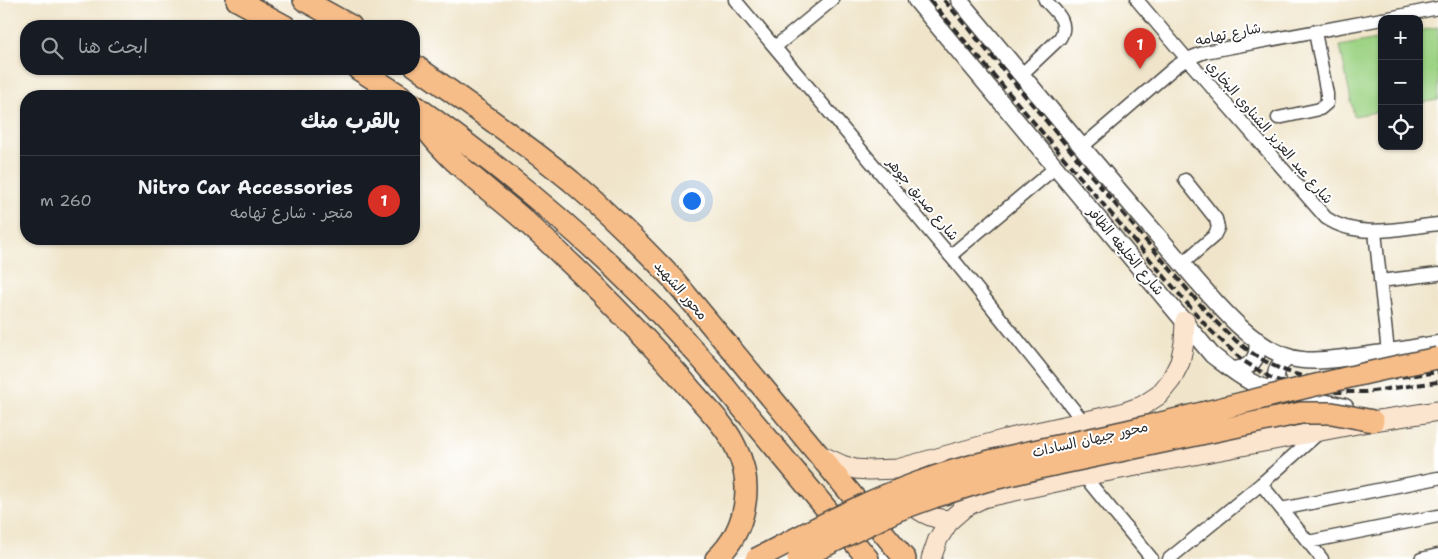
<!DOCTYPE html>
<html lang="ar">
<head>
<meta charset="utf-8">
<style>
	:root { --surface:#171b24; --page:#242831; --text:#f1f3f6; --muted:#9ea1a6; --line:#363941; --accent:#d93025 }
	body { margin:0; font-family:"Shantell Sans","Playpen Sans Arabic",sans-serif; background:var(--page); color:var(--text); direction:rtl }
	.controls { position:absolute; right:15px; top:15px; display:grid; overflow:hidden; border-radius:10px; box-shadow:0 1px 4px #0004 }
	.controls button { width:45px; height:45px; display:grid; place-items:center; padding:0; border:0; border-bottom:1px solid var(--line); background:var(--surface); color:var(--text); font:25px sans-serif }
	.you { position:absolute; left:691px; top:200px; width:18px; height:18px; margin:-12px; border:4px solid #fff; border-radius:50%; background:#1a73e8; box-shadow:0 0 0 8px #1a73e833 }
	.badge { display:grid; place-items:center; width:32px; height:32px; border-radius:50%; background:var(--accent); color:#fff; font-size:16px; font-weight:700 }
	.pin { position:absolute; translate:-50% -41px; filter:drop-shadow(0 1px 2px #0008) }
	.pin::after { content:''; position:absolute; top:26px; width:18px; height:15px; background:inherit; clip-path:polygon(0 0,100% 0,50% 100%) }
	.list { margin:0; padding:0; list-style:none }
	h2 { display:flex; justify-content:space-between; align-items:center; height:65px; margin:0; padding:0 20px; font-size:21px }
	h2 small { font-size:16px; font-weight:400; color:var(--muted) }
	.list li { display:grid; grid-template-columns:32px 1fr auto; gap:15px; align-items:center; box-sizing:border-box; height:90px; padding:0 20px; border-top:1px solid var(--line) }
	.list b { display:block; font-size:19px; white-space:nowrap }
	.list p { margin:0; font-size:16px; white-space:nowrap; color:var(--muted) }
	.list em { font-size:16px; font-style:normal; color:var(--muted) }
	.icon { flex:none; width:28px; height:28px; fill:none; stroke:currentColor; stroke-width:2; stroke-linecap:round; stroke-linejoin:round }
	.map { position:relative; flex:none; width:1438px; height:559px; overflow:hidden; direction:ltr }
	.search { position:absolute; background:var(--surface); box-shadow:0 1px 4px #0004; left:20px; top:20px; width:400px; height:55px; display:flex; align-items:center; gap:12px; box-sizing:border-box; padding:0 18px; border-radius:20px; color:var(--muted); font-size:19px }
	.panel { position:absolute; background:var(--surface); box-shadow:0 1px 4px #0004; left:20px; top:90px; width:400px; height:155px; border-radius:20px; direction:rtl }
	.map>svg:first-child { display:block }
	.green { fill:#9dd384; stroke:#647f58 }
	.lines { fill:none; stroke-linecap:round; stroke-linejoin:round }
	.minor-casing { stroke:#494743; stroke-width:15 }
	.tertiary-casing { stroke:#494743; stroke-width:19 }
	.secondary-casing { stroke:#494743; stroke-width:21 }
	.primary-casing { stroke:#494743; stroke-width:24 }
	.minor { stroke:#fff; stroke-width:12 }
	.tertiary { stroke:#fff; stroke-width:16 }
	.secondary { stroke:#fce5cf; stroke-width:19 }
	.primary { stroke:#f7bd88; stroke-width:21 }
	.rail { stroke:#2b2b2b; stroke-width:4; stroke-dasharray:8 4; stroke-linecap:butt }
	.primary-bridge-casing { stroke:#494743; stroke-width:24; stroke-linecap:butt }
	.primary-bridge { stroke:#f7bd88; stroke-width:21 }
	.labels { text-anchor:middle; stroke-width:4; stroke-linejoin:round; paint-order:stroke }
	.street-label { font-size:14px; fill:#2b2b2b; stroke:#fff }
</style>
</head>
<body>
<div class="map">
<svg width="1438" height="559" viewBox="0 0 1438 559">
	<rect width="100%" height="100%" fill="#fff"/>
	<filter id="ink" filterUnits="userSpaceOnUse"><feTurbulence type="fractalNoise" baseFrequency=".02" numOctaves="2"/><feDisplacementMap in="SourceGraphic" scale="10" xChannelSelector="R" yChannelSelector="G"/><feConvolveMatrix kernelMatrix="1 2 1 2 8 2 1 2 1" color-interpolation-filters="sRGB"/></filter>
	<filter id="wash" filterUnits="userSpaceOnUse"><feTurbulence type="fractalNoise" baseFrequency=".0096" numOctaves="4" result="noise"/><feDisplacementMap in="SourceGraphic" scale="20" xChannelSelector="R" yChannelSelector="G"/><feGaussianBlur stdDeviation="1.12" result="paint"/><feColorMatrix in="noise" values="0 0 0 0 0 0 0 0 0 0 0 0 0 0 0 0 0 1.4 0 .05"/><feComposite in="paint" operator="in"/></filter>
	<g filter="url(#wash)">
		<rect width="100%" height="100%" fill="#f0e5ca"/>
		<path class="green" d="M1438,27V100L1419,103V31Z
			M1382,38V111L1354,116L1340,46Z"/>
	</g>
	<g filter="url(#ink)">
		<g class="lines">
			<g class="minor-casing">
				<path id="minor" d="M735,0L957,264L1083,421
					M1137,0L1187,59L1326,218C1359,240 1401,228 1438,224
					M1384,19L1438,8
					M775,47L832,0
					M1021,75L1060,38C1070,22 1055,11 1045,0
					M1278,118L1320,109L1327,103V94L1315,32
					M1082,147L1175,67L1187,59L1205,52L1382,19
					M1375,232L1388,352
					M950,256L1056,167
					M1182,264L1214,236L1218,228L1216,219L1185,180
					M1380,281L1438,274
					M1084,476L1152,559
					M1261,484L1322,559
					M1281,509L1438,478
					M1308,542L1438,516
					M1169,559L1261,484L1320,432
					M1421,559L1438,555"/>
			</g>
			<g class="tertiary-casing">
				<path id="tertiary" d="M916,0L1212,355C1224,364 1237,375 1251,382C1280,396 1314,400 1345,407
					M959,0C1019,72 1078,143 1139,214C1158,236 1177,258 1196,280C1221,308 1251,345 1288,357C1306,363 1326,360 1344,358C1376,355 1407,349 1438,344
					M1232,370C1251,369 1260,358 1257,340
					M1285,394C1272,381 1273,367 1289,357"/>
			</g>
			<g class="secondary-casing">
				<path id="secondary" d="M818,454L842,465L855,469L869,470L897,469L1006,439L1122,413L1142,406L1159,395L1171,380L1180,362L1184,343L1185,321
					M903,494C915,511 930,519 950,520
					M931,559L938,539L950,520L965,507L983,498L1084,476L1373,421L1438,411"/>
			</g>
			<g class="primary-casing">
				<path id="primary" d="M237,0L285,26
					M304,0L351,26
					M414,65C467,103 521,140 571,181C607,212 641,245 673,279L905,559
					M358,69L401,96
					M414,105C517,178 614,260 698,355C717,376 735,400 754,422C792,468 830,513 868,559
					M415,112C439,155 480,182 516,213C545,238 572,265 599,291C631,324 663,356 692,391C708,409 726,426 736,448C755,485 746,531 716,559"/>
			</g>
			<use href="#minor" class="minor"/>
			<use href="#tertiary" class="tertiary"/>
			<use href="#secondary" class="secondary"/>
			<use href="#primary" class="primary"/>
			<path class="rail" d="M930,0L1208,328L1242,360L1271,378L1298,387L1328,392H1365L1438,382
				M944,0C990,54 1035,107 1080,162C1108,196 1137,230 1165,263C1202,306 1238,357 1295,374C1342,387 1391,378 1438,372"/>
			<g class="primary-bridge-casing">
				<path id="primary-bridge" d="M756,559C809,532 863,502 920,482C991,456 1067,446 1140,428C1239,405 1338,377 1438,358
					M798,559L898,510L934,497L985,481L1039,468L1301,413H1332L1373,421"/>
			</g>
			<use href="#primary-bridge" class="primary-bridge"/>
		</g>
	</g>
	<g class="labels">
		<g class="street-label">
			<text transform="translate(1228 34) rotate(-12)" y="5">شارع تهامه</text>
			<text transform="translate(1270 132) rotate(49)" y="5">شارع عبد العزيز الشناوي البخاري</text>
			<text transform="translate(923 199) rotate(50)" y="5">شارع صديق جوهر</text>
			<text transform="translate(1126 251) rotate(50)" y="5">شارع الخليفه الظافر</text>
			<text transform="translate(681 290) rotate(49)" y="5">محور الشهيد</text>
			<text transform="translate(1090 439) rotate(-13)" y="5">محور جيهان السادات</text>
		</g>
	</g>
</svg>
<div class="controls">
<button>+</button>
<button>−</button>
<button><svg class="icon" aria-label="locate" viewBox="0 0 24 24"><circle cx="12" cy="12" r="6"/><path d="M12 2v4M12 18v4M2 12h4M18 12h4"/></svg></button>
</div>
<div class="you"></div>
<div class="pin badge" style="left:1140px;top:69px">1</div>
<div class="search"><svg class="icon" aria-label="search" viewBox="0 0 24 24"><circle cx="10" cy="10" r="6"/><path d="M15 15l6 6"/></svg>ابحث هنا</div>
<section class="panel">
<h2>بالقرب منك<small></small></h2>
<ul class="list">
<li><span class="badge">1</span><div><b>Nitro Car Accessories</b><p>متجر · شارع تهامه</p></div><em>260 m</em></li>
</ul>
</section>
</div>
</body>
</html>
